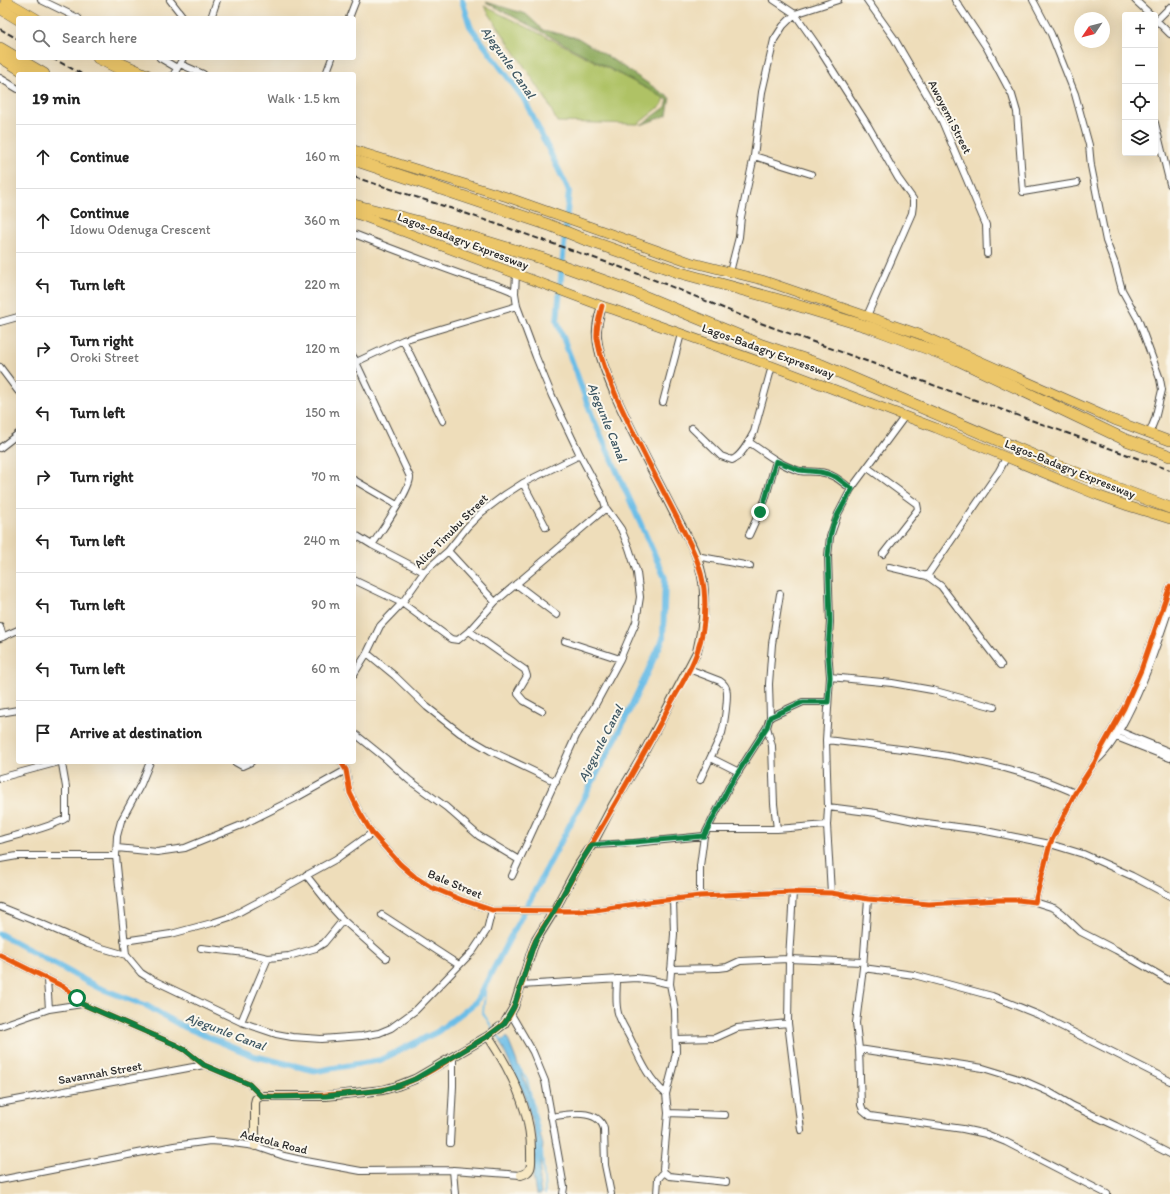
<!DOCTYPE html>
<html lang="en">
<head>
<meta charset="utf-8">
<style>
	:root { --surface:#fff; --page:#f6f6f6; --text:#222; --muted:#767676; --line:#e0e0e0 }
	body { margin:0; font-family:Itim,sans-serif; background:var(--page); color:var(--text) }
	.controls { position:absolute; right:12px; top:12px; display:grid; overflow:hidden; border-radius:4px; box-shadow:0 4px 16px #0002 }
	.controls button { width:36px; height:36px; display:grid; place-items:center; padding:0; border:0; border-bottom:1px solid var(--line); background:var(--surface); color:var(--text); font:20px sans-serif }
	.compass { position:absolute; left:1074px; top:12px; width:36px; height:36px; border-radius:50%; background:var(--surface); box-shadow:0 4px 16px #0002; rotate:235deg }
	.stop { position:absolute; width:12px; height:12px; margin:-9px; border:3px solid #0b8043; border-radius:50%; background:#fff }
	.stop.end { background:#0b8043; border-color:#fff; box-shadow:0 1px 4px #0008 }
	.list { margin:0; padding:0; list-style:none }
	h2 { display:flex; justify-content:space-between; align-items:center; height:52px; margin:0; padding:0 16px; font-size:17px }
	h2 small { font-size:13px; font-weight:400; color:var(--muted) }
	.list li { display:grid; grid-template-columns:26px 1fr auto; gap:12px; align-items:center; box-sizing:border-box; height:64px; padding:0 16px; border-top:1px solid var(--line) }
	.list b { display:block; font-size:15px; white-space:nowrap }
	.list p { margin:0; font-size:13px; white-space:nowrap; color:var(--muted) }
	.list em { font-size:13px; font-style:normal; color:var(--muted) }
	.icon { flex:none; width:22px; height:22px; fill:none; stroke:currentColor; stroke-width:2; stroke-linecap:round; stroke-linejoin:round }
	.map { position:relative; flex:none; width:1170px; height:1194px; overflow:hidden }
	.search { position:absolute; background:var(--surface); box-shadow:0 4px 16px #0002; left:16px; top:16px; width:340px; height:44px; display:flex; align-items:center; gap:10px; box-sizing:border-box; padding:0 14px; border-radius:4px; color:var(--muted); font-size:15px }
	.panel { position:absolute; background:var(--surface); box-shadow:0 4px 16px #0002; left:16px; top:72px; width:340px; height:692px; border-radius:4px }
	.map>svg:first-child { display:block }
	.green { fill:#afc265; stroke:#6d7648 }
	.forest { fill:#8ba85a; stroke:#5b6a42 }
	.water { fill:#6bbde7; stroke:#4b7489 }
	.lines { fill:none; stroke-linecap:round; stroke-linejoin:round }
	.stream { stroke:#6bbde7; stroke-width:2 }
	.canal { stroke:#6bbde7; stroke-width:6 }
	.street-casing { stroke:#484640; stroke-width:8 }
	.secondary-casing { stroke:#484640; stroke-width:10 }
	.primary-casing { stroke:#484640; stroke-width:10 }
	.highway-casing { stroke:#484640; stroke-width:12 }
	.street { stroke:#fff; stroke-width:6 }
	.secondary { stroke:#f7e8c3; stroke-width:8 }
	.primary { stroke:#ecc669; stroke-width:9 }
	.highway { stroke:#ecc669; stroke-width:11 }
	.rail { stroke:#2b2b2b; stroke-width:2; stroke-dasharray:6 3; stroke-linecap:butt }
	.cycleway-casing { stroke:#fbf7ec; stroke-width:8 }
	.cycleway { stroke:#e8590c; stroke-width:5 }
	.route { stroke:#0b8043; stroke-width:5 }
	.labels { text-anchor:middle; stroke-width:4; stroke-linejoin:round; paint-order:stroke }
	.street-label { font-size:12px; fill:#2b2b2b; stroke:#fbf7ec }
	.water-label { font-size:13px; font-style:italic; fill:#3e5763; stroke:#fbf7ec }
</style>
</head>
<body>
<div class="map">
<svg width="1170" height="1194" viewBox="0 0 1170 1194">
	<rect width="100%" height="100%" fill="#fbf7ec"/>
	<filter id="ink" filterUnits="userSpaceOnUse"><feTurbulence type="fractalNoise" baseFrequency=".025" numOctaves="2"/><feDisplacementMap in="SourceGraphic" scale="8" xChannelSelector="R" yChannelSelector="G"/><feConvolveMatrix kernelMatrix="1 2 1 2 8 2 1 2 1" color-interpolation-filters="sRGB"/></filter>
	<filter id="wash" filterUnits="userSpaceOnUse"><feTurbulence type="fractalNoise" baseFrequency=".012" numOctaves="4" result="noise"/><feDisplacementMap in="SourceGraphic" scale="16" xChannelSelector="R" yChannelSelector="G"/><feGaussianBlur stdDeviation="0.9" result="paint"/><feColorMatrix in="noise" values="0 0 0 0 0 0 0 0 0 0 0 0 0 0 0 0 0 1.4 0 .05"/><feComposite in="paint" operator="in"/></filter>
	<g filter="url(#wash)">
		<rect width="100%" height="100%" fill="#eeddba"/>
		<path class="green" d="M484,6L563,45L665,98L662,105L638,124L557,122L546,99Z"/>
		<path class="forest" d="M486,2L526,14L543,30L578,38L604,54L670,98L667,115L641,125L666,107L668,100Z"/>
		<path class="water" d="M507,1037L529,1092L543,1145L539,1181L541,1194H536L533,1177L536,1138L525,1096L500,1042Z"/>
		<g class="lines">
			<path class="stream" d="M486,984L483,1013L493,1029
				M496,1032L502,1042
				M519,1067L527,1080L540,1133
				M542,1151L545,1194"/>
			<path class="canal" d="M0,934L97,987L147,1006L180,1025L254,1056L317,1071L380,1060L437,1032L476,1002L619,732L663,639L665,578L593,418L557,321L569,191L524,99L470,26L462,0"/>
		</g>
	</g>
	<g filter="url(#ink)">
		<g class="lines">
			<g class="street-casing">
				<path id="street" d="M41,0L78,18
					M170,0L184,18
					M774,0L795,14L816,44L867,124L898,178L913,199V205L912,213L867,316
					M867,0L894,38L942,121L986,225L987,254
					M955,0L987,48L1012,95L1017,112L1023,192L1077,183
					M1033,0L1051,34L1075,94L1089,145L1091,166L1106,241L1115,264L1122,290L1138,319L1160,379L1162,390L1155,419L1149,434
					M1135,0L1151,15
					M211,18L217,0
					M349,18L356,0
					M1155,19L1170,34
					M1155,22L1170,7
					M160,58L177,68
					M180,64L203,74
					M174,74L183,58
					M326,74L332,58
					M0,78L18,89
					M1155,123L1170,184
					M754,156L811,174
					M354,234C390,248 426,262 463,275C480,281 499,284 515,293L517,306L536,357L552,396L580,455L603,498L606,508L621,529L629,548L637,573L640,597L636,622L620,659L594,707L576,736L512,876
					M730,272L739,237L741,217L754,156L762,92L774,40L783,26L795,14L838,0
					M515,293L516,274
					M0,322L18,317
					M403,340L443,421
					M354,358L410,477C411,489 380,533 372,545
					M354,363L403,340L517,306
					M0,367L18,391
					M663,402L681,334
					M692,428L721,456L732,460C742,456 749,441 754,432L772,366
					M749,442C765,453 781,466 800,471C806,472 813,471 819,472C832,473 841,481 851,489
					M0,448L18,434
					M868,468L917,504L918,509L883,554
					M354,480L397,505
					M523,483L546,527
					M354,534L372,545L424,572
					M749,535L765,500L776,461
					M448,551L495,602
					M696,556L750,566
					M889,567L927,576L941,586L1001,665
					M927,576L999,471L1006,458
					M354,580L402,603L451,639L458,640L469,631L495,602L606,508
					M516,584L557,615
					M0,626L3,637
					M469,631L525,670L527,676L518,691V694L524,701L542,711
					M0,638L18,630
					M565,641L620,659
					M367,653L395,676L427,707L460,733L491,751L556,782
					M689,669L720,681C723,683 725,685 726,688C729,695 724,725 722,733L700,780
					M354,674L367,653L380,626L402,603L424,572L448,551L467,527L482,512L506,494L523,483L580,455
					M830,677L892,683L932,690L994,707
					M0,713L18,710
					M770,717L803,702H828
					M1116,730L1170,752
					M354,733L385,758L409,780L446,807L479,836L519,860
					M1114,736L1170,758
					M826,740C895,748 966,755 1032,776C1047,781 1061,787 1075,793
					M711,758L739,772
					M1096,761C1110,749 1118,733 1127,716C1145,681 1157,644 1170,606
					M150,762L141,784L121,821L117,836L116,856L126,955L141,973L149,978L241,1022L276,1034L292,1037L321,1039L362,1036L379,1033L391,1028L416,1010L473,951L487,930L492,910
					M235,762L242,766L251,762
					M341,762L346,770L350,793L360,813L372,833L400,864L415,877L431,887L462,900L492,910L577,911L595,910L648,902L700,896L793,892L831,893L868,899L929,904L999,900H1018L1035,902L1050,844L1075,793L1095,762L1101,749L1124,708L1141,670L1170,586
					M0,778L59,762
					M828,807L876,813L919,822L981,830L1050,844L1083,854L1132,876L1170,896
					M708,829H777L827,825
					M777,829L774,804L772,746L767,727L770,717L769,684L772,644L780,594
					M0,840C17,835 53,827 66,818V787L62,764L60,762
					M592,845L634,843L704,836
					M117,848L157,852L185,848L244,824L296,798L346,770
					M0,859L17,856H116
					M306,875L333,909L343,920L386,958
					M793,892L789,959L788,1023L801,1130
					M831,893L827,825L828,807L826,740L830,677L828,650L830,622L828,556L830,537L838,514L851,489L905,416
					M700,896V866L704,836L730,785L767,727
					M673,899L674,934L670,984L675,1010L676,1052L673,1067L666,1094L668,1113L663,1169L664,1172L669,1176L726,1182
					M868,899L863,968L856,1023L859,1049L861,1105L863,1110L870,1116L963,1129L986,1134L1006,1142L1107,1194
					M1035,902L1054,908L1061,913L1081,932L1116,950L1170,981
					M0,907L42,924L88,944L126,955
					M382,915L459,965
					M124,941L171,934L212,923L230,917L260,901L336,859L372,833
					M201,948L246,953L268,958L289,956L316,948L324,943L343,920
					M0,955L64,987L73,994L82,1004L174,1044L185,1050L204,1065L249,1084L261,1096
					M863,968L914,975L992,996L1039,1015L1170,1081
					M671,969L719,968L727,967L740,961L789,959L863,962
					M617,979C617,990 615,1002 618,1013C620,1021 626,1030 630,1038C640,1059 648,1079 666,1094
					M47,980L49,1009
					M521,985L636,978L652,980L670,984
					M511,1014L533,1052L545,1081L564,1187L563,1194
					M241,1022L268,958
					M0,1026L49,1009L82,1004
					M676,1039L715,1038L737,1028L788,1023
					M859,1049L983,1068L1022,1080L1049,1092L1073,1106L1116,1126L1170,1154
					M0,1103L204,1065
					M668,1113L725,1115
					M551,1117C567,1114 599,1108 604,1129L605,1165L611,1194
					M450,1143L453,1086V1057
					M453,1170L455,1194
					M0,1180L174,1146L210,1141L225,1142L255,1146L284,1156L306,1161L361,1171L453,1170L521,1175
					M657,1194L658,1179L664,1172"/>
			</g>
			<g class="secondary-casing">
				<path id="secondary" d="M488,1036C510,1069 532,1112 531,1153C531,1164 533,1172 521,1175
					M255,1146V1103L256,1099L261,1096H326L383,1090L397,1086L415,1079L488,1036L504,1024L514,1007L532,950L536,940L554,911L580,863L592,845L613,805L640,760L697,652C703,625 708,595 700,568C695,548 683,529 673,511C654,473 633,435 616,397C609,380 598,355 597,336C596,326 599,316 602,306"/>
			</g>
			<g class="primary-casing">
				<path id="primary" d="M5,0L36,18
					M0,58L26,74
					M111,58L147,74
					M354,150L507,197L690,262L762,280L919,334L1114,420L1170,441
					M354,213L602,306L615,310L772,366L936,428L1097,495L1128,506L1170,519"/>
			</g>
			<g class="highway-casing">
				<path id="highway" d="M0,8L18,19
					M0,48L44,74
					M98,58L130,74
					M354,160L549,225L581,238L681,273L776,299L872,328L958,360L1126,440L1170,456
					M354,205L435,226L541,258L627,289L762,345L822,365L1056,465L1170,508"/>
			</g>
			<use href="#street" class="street"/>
			<use href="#secondary" class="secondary"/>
			<use href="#primary" class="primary"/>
			<use href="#highway" class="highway"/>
			<path class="rail" d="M0,29L18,39
				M52,58L82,74
				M354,177L456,210L620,267L665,284L752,320L1170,470"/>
			<g class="cycleway-casing">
				<path id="cycleway" d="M341,762L346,770L350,793L360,813L372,833L400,864L415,877L431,887L462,900L492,910L577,911L595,910L648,902L700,896L793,892L831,893L868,899L929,904L999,900H1018L1035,902L1050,844L1075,793L1095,762L1101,749L1124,708L1141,670L1170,586
					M0,955L64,987L73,994L82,1004L174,1044L185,1050L204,1065L249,1084L261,1096C293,1097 324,1096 356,1093C370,1091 384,1091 397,1086C421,1079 442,1064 462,1051C476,1043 491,1036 502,1025C520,1009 524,965 535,942C542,928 552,915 559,902C593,840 630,780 663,718C673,698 690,673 697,652C704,633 706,609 704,589C701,562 688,540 676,516C656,477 635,438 617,398C609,379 600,358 597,338C596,327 599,317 602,306"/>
			</g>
			<use href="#cycleway" class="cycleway"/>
		</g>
	</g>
	<g class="lines" filter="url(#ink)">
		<path class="route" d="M77,998L82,1004L174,1044L185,1050L204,1065L249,1084L261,1096L276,1097L326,1096L383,1090L397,1086L415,1079L488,1036L504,1024L514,1007L532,950L536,940L554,911L580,863L592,845L634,842L704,836L730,785L767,727L770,717L803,702H828L830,677L828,650L830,622L828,556L830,537L833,525L838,514L852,489L836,477L828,474L820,472L799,470L776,461L765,500L760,512"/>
	</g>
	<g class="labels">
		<g class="street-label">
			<text transform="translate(950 117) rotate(63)" y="4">Awoyemi Street</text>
			<text transform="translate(463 241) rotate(21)" y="4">Lagos-Badagry Expressway</text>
			<text transform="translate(768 351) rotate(20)" y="4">Lagos-Badagry Expressway</text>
			<text transform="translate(1070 469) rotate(22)" y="4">Lagos-Badagry Expressway</text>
			<text transform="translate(451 531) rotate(-45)" y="4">Alice Tinubu Street</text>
			<text transform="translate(455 884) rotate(23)" y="4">Bale Street</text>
			<text transform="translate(100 1073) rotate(-10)" y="4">Savannah Street</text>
			<text transform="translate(274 1142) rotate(14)" y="4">Adetola Road</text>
		</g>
		<g class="water-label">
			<text transform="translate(509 62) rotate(55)" y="5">Ajegunle Canal</text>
			<text transform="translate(608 422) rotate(68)" y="5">Ajegunle Canal</text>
			<text transform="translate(600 743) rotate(-63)" y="5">Ajegunle Canal</text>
			<text transform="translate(226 1031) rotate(21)" y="5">Ajegunle Canal</text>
		</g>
	</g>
</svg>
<div class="controls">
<button>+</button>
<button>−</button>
<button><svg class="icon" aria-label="locate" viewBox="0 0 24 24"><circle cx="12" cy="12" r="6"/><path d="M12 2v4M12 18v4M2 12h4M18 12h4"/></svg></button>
<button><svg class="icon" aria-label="layers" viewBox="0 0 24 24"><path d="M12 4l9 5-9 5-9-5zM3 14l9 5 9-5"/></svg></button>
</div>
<svg class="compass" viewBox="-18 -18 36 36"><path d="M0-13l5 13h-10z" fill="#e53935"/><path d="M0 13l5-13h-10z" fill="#767676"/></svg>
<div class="stop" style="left:77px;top:998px"></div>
<div class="stop end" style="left:760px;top:512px"></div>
<div class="search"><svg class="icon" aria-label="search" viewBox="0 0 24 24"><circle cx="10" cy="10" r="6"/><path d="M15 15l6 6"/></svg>Search here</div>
<section class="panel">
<h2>19 min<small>Walk · 1.5 km</small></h2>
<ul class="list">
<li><svg class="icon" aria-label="ahead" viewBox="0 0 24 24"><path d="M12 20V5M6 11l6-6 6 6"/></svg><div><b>Continue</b></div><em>160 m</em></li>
<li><svg class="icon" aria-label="ahead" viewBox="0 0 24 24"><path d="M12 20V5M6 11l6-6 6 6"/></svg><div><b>Continue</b><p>Idowu Odenuga Crescent</p></div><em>360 m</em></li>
<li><svg class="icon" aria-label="left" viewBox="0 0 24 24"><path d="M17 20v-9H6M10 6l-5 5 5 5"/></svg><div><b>Turn left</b></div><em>220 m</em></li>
<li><svg class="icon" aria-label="right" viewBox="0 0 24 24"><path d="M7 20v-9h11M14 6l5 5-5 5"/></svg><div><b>Turn right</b><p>Oroki Street</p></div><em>120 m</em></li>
<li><svg class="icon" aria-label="left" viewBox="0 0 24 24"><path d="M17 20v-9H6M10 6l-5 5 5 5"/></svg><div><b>Turn left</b></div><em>150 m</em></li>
<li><svg class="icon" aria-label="right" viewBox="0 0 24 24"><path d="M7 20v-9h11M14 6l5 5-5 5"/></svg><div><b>Turn right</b></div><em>70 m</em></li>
<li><svg class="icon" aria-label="left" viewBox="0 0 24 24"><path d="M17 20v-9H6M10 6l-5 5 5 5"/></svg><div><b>Turn left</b></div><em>240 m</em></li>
<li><svg class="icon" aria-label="left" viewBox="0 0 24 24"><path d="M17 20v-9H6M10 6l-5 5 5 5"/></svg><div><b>Turn left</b></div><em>90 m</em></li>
<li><svg class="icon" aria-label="left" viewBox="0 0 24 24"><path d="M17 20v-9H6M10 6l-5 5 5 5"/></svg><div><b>Turn left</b></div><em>60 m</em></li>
<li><svg class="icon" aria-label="arrive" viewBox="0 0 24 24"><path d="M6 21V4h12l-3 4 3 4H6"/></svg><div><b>Arrive at destination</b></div></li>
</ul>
</section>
</div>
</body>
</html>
